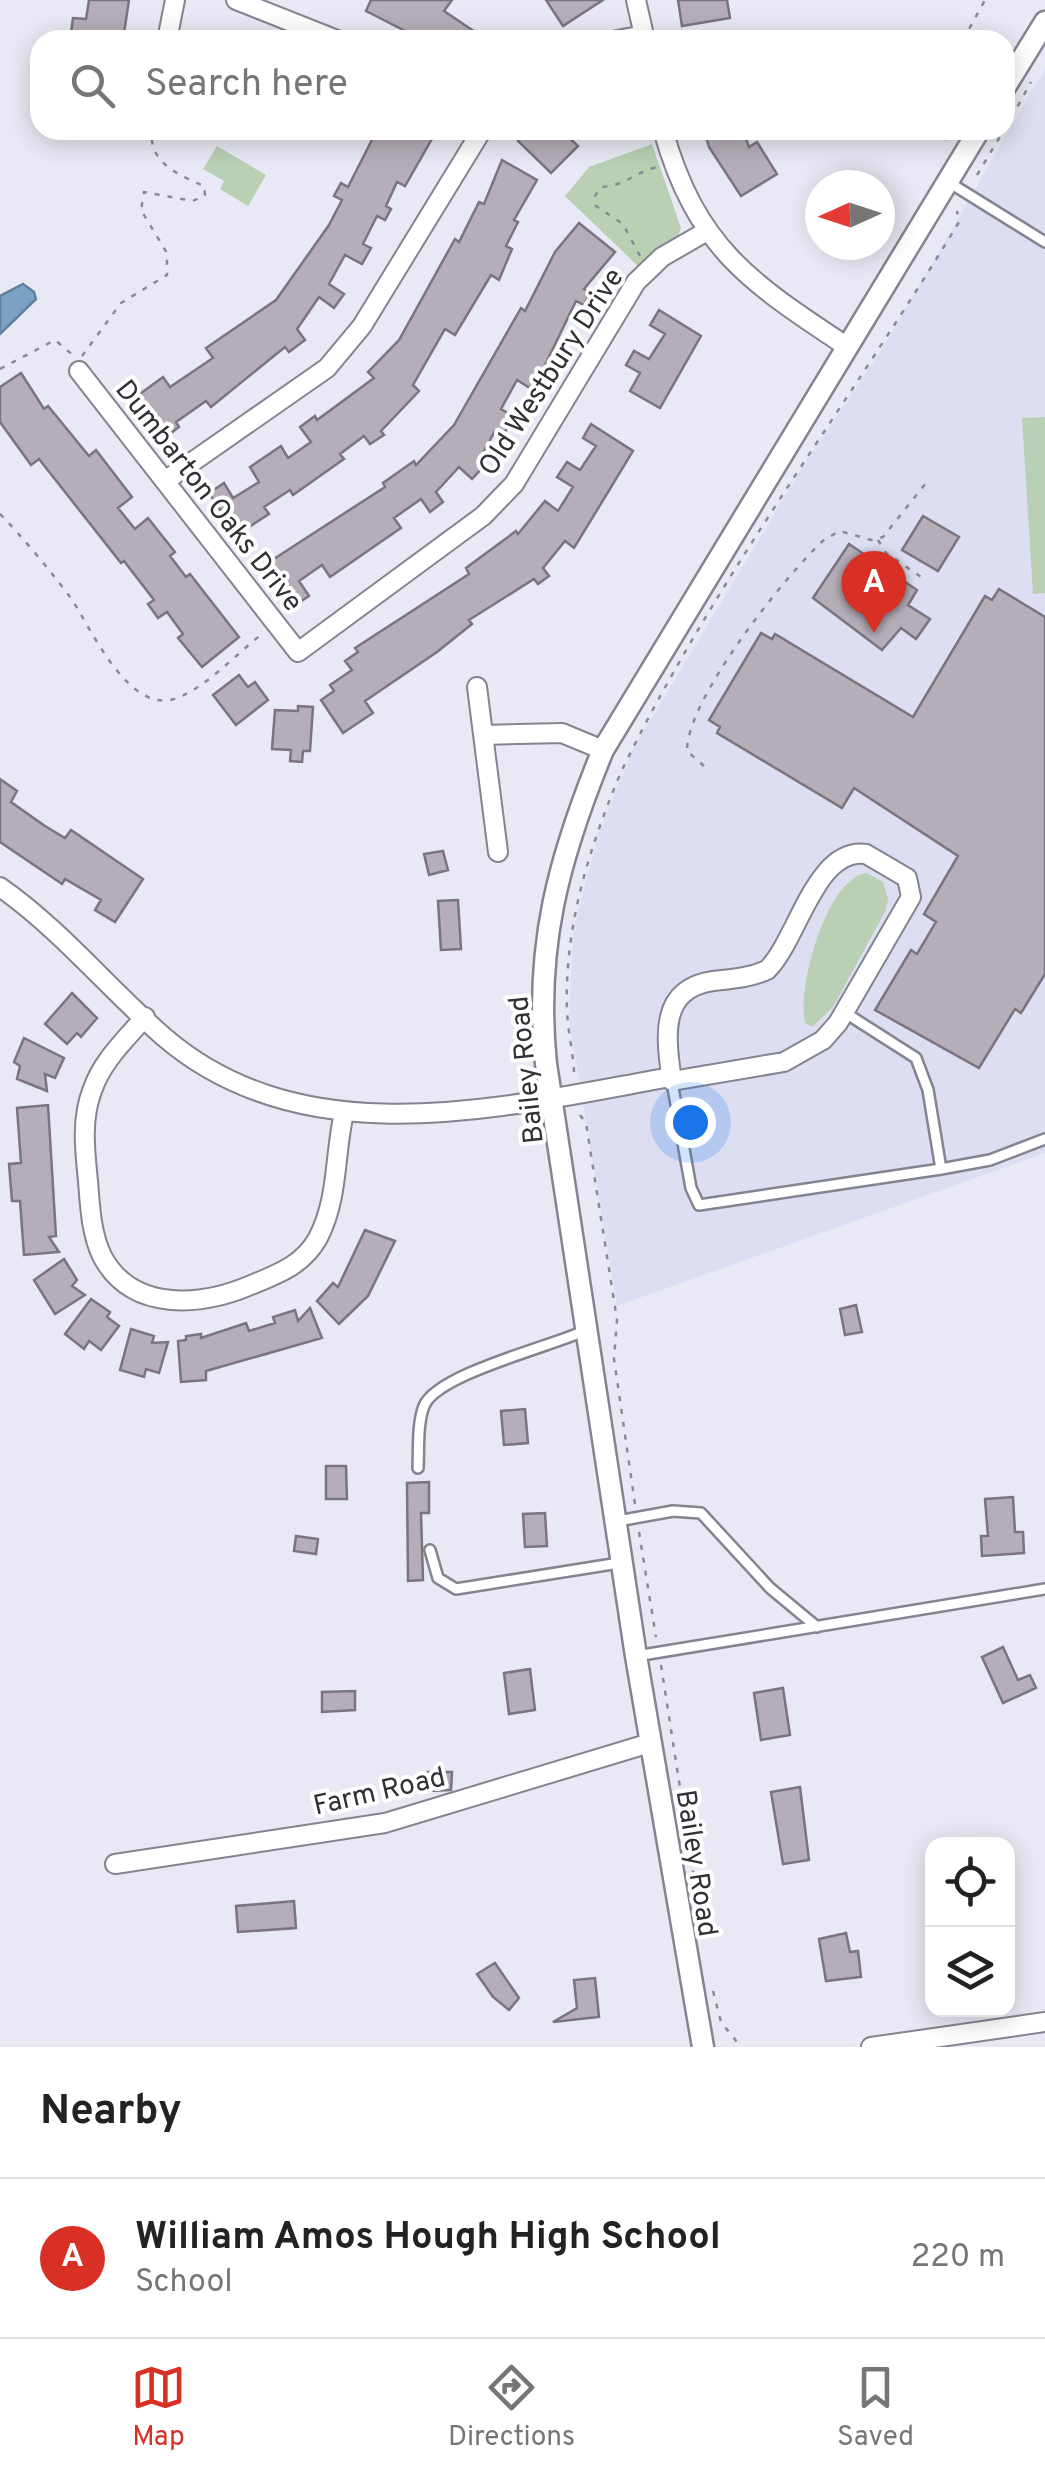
<!DOCTYPE html>
<html lang="en">
<head>
<meta charset="utf-8">
<style>
	:root { --surface:#fff; --page:#f2f2f2; --text:#222; --muted:#767676; --line:#e0e0e0; --accent:#d93025 }
	body { margin:0; font-family:Overpass,sans-serif; background:var(--page); color:var(--text) }
	.controls { position:absolute; right:30px; bottom:30px; display:grid; overflow:hidden; border-radius:20px; box-shadow:0 5px 25px #0003 }
	.controls button { width:90px; height:90px; display:grid; place-items:center; padding:0; border:0; border-bottom:2px solid var(--line); background:var(--surface); color:var(--text); font:50px sans-serif }
	.compass { position:absolute; left:805px; top:170px; width:90px; height:90px; border-radius:50%; background:var(--surface); box-shadow:0 5px 25px #0003; rotate:267deg }
	.you { position:absolute; left:690px; top:1122px; width:35px; height:35px; margin:-25px; border:8px solid #fff; border-radius:50%; background:#1a73e8; box-shadow:0 0 0 15px #1a73e833 }
	.badge { display:grid; place-items:center; width:65px; height:65px; border-radius:50%; background:var(--accent); color:#fff; font-size:32px; font-weight:700 }
	.pin { position:absolute; translate:-50% -82px; filter:drop-shadow(0 2px 5px #0008) }
	.pin::after { content:''; position:absolute; top:52px; width:35px; height:30px; background:inherit; clip-path:polygon(0 0,100% 0,50% 100%) }
	.list { margin:0; padding:0; list-style:none }
	h2 { display:flex; justify-content:space-between; align-items:center; height:130px; margin:0; padding:0 40px; font-size:42px }
	h2 small { font-size:32px; font-weight:400; color:var(--muted) }
	.list li { display:grid; grid-template-columns:65px 1fr auto; gap:30px; align-items:center; box-sizing:border-box; height:160px; padding:0 40px; border-top:2px solid var(--line) }
	.list b { display:block; font-size:38px; white-space:nowrap }
	.list p { margin:0; font-size:32px; white-space:nowrap; color:var(--muted) }
	.list em { font-size:32px; font-style:normal; color:var(--muted) }
	.icon { flex:none; width:55px; height:55px; fill:none; stroke:currentColor; stroke-width:2; stroke-linecap:round; stroke-linejoin:round }
	.map { position:relative; flex:none; width:1045px; height:2047px; overflow:hidden }
	.search { position:absolute; background:var(--surface); box-shadow:0 5px 25px #0003; left:30px; right:30px; top:30px; height:110px; display:flex; align-items:center; gap:25px; box-sizing:border-box; padding:0 35px; border-radius:30px; color:var(--muted); font-size:38px }
	.sheet { height:290px; background:var(--surface) }
	nav { display:flex; justify-content:space-around; align-items:center; box-sizing:border-box; height:140px; border-top:2px solid var(--line); background:var(--surface); font-size:28px; color:var(--muted) }
	nav a { display:grid; justify-items:center; gap:5px }
	nav .on { color:var(--accent) }
	.map>svg:first-child { display:block }
	.built { fill:#dddef2 }
	.green { fill:#b9d0b5 }
	.water { fill:#7ba1c4; stroke:#647f99; stroke-width:2.5 }
	.building { fill:#b5adb7; stroke:#7b747e; stroke-width:2.5 }
	.lines { fill:none; stroke-linecap:round; stroke-linejoin:round }
	.service-casing { stroke:#83848f; stroke-width:14 }
	.minor-casing { stroke:#83848f; stroke-width:22 }
	.tertiary-casing { stroke:#83848f; stroke-width:25 }
	.path { stroke:#8a8a93; stroke-width:2.5; stroke-dasharray:5 8; stroke-linecap:butt }
	.service { stroke:#fff; stroke-width:9 }
	.minor { stroke:#fff; stroke-width:18 }
	.tertiary { stroke:#fff; stroke-width:20 }
	.labels { text-anchor:middle; stroke-width:8; stroke-linejoin:round; paint-order:stroke }
	.street-label { font-size:28px; fill:#303035; stroke:#fff }
</style>
</head>
<body>
<div class="map">
<svg width="1045" height="2047" viewBox="0 0 1045 2047">
	<rect width="100%" height="100%" fill="#e9e9f5"/>
	<path class="built" d="M1045,68V1153L617,1306L569,1020L573,931L598,834L633,749L804,464L886,343Z"/>
	<path class="green" d="M652,144L681,228L677,239L641,269L565,196L589,167Z
		M217,146L266,175L248,206L220,189L224,181L203,169Z
		M1045,417V593L1033,594L1022,418Z
		M867,873L883,882L888,898L886,910L833,1007L812,1027L805,1023C797,988 826,878 867,873Z"/>
	<path class="water" d="M23,284L34,292L36,299L0,334V296Z"/>
	<path class="building" d="M89,0H129L123,40H70L73,18L86,19Z
		M371,0H452L444,11L487,40H405L409,33L366,11Z
		M546,0H603L563,26Z
		M678,0H727L730,18L682,26Z
		M377,130H437L405,186L397,182L386,206L391,209L385,220L377,216L363,244L371,248L362,264L345,255L329,284L344,294L334,308L319,297L297,329L305,340L289,352L285,347L211,407L206,401L176,422L179,427L162,440L133,399L163,377L170,387L213,358L206,348L276,300L329,225L342,200L334,196L341,183L348,187Z
		M528,130H561L578,146L551,173L518,141Z
		M704,130H743L749,147L757,142L777,174L741,196L709,147Z
		M502,160L537,180L514,220L518,222L506,246L512,249L499,280L491,275L455,335L445,329L413,385L419,391L381,431L384,435L370,444L364,436L340,454L344,459L293,495L290,490L264,507L269,514L237,535L209,493L224,483L233,498L259,482L250,467L281,446L288,458L311,442L300,427L315,416L317,420L374,378L368,372L399,340L455,239L459,242L479,202L484,204Z
		M579,223L615,252L584,289L590,293L584,305L576,301L533,390L517,380L501,409L513,416L503,436L495,431L478,462L483,467L472,479L459,467L436,492L443,502L430,512L421,499L394,518L401,528L330,577L322,565L299,581L309,596L294,606L266,564L385,487L383,483L414,461L416,465L454,425L521,308L525,311L555,252Z
		M659,310L701,336L660,408L630,391L640,373L626,365L634,351L649,359L665,334L650,325Z
		M21,373L44,409L48,406L89,456L96,450L132,497L118,508L135,529L148,518L175,552L170,556L186,577L190,574L239,637L202,667L178,638L183,634L167,612L158,618L148,604L154,600L124,561L121,563L39,459L31,465L0,422V387Z
		M591,424L633,451L574,548L565,541L543,568L549,576L538,584L534,579L469,620L472,624L437,652L365,701L373,713L343,733L321,700L334,691L330,685L352,670L345,661L358,652L355,648L469,574L466,568L516,531L518,534L545,501L558,511L573,487L557,477L567,462L580,470L596,446L583,438Z
		M923,516L959,537L938,571L902,550Z
		M849,544L917,590L908,605L930,619L916,639L901,628L882,650L813,598Z
		M999,589L1045,617V974L1021,1013L1015,1009L979,1068L875,1010L911,950L917,954L936,922L924,914L958,856L854,788L842,808L717,733L720,727L709,720L761,633L772,639L775,634L913,717L985,596L992,600Z
		M239,675L248,687L255,682L268,700L236,725L213,695Z
		M298,706L313,707L310,751H303L302,762L290,761L291,750L272,749L275,710L298,711Z
		M0,779L17,791L11,802L45,826L65,838L71,830L143,879L115,922L95,910L101,900L65,879L62,884L0,842Z
		M443,851L448,870L429,875L424,854Z
		M458,900L461,949L441,950L438,901Z
		M72,993L97,1018L81,1037L77,1033L67,1044L45,1024Z
		M24,1038L64,1058L55,1078L45,1074L47,1091L17,1079L20,1066L14,1062Z
		M48,1105L56,1236L49,1237L59,1252L24,1255L20,1201H12L9,1164L21,1163L17,1108Z
		M365,1230L395,1241L368,1296L339,1324L317,1301L333,1283L338,1287Z
		M64,1259L77,1280L72,1286L85,1295L55,1314L34,1280Z
		M91,1299L110,1312L107,1317L119,1326L101,1350L89,1341L84,1349L65,1334Z
		M856,1305L862,1332L845,1335L840,1309Z
		M310,1308L322,1338L206,1371V1380L181,1382L178,1341L186,1340V1336L201,1334V1338L246,1323L249,1331L275,1323L273,1317L295,1310L298,1321Z
		M131,1329L154,1336L152,1343L168,1342L159,1373L146,1369L144,1377L120,1370Z
		M525,1409L528,1443L504,1445L501,1411Z
		M326,1466H346L347,1499H326Z
		M429,1482V1513H421L423,1580L408,1581L407,1483Z
		M1013,1497L1015,1532H1023L1024,1553L982,1556L981,1536H988L985,1499Z
		M545,1513L547,1546L525,1547L523,1514Z
		M296,1536L318,1539L316,1554L294,1551Z
		M1003,1647L1018,1680L1030,1675L1036,1688L1003,1703L982,1657Z
		M530,1669L535,1710L509,1714L504,1673Z
		M783,1688L790,1735L761,1740L754,1693Z
		M355,1691V1710L322,1712V1692Z
		M428,1772H452L451,1790L427,1791Z
		M800,1787L809,1860L783,1864L771,1792Z
		M294,1901L296,1928L238,1932L236,1906Z
		M846,1933L850,1952L858,1951L861,1977L826,1981L819,1939Z
		M495,1963L519,1998L509,2010L493,1997L477,1974Z
		M595,1978L599,2017L553,2022L577,2008L574,1980Z"/>
	<g class="lines">
		<g class="service-casing">
			<path id="service" d="M950,183L1045,242
				M672,1082L691,1188L699,1205L941,1169L928,1090L916,1058L844,1012
				M941,1169L990,1160L1045,1139
				M418,1468C419,1450 417,1424 424,1406C437,1374 552,1346 584,1331
				M618,1521L673,1511L701,1513L770,1588L817,1627
				M430,1550L438,1578L456,1589L619,1563
				M636,1656L1045,1589"/>
		</g>
		<g class="minor-casing">
			<path id="minor" d="M236,0L337,40
				M636,0L645,40
				M167,40L175,0
				M617,40L644,35
				M663,130C696,247 749,282 846,346
				M79,371L298,652L483,516L514,484L636,282L662,257L707,231
				M165,481L327,368L362,326L482,130
				M477,687L498,852
				M483,735L562,733L603,750
				M866,854L907,878L911,897L838,1023L823,1040L784,1062L672,1081C666,1039 658,989 713,981C731,979 749,978 767,970C798,940 815,847 866,854Z
				M0,887C60,929 109,989 164,1037C306,1159 506,1106 671,1077
				M145,1017C125,1040 102,1061 92,1091C81,1120 85,1151 88,1181C90,1206 91,1233 102,1256C132,1313 202,1306 251,1285C278,1274 303,1265 318,1238C339,1197 334,1156 344,1113
				M115,1864L385,1823L650,1743
				M871,2047L1045,2022"/>
		</g>
		<g class="tertiary-casing">
			<path id="tertiary" d="M1005,87L1045,22
				M703,2047L636,1656L546,1064C534,947 559,857 603,750L979,130"/>
		</g>
		<path class="path" d="M963,40L985,0
			M1005,129L1031,82
			M931,130L951,143
			M977,175L1004,130
			M640,256L623,224L596,206L595,196L601,187C625,186 635,172 657,167
			M82,356L121,303L167,275V253L141,210L144,192L193,201L205,195L204,186C179,175 148,163 152,130
			M0,369L55,340L74,356
			M0,514C20,534 53,574 70,597C91,627 127,713 174,699C205,689 236,654 262,634
			M878,540L886,553L924,579
			M704,766L687,751C686,700 787,573 825,539L840,531L871,540L883,537L926,483
			M574,1072C573,1052 568,1032 567,1011C564,927 589,848 621,772C714,580 849,404 959,222L957,211
			M580,1115L586,1123L617,1320L614,1359L635,1504
			M639,1532L656,1637
			M661,1665L698,1904
			M713,1991L721,2022L737,2042L735,2047"/>
		<use href="#service" class="service"/>
		<use href="#minor" class="minor"/>
		<use href="#tertiary" class="tertiary"/>
	</g>
	<g class="labels">
		<g class="street-label">
			<text transform="translate(550 371) rotate(-57)" y="10">Old Westbury Drive</text>
			<text transform="translate(210 495) rotate(52)" y="10">Dumbarton Oaks Drive</text>
			<text transform="translate(525 1070) rotate(-96)" y="10">Bailey Road</text>
			<text transform="translate(379 1790) rotate(-13)" y="10">Farm Road</text>
			<text transform="translate(698 1863) rotate(81)" y="10">Bailey Road</text>
		</g>
	</g>
</svg>
<div class="controls">
<button><svg class="icon" aria-label="locate" viewBox="0 0 24 24"><circle cx="12" cy="12" r="6"/><path d="M12 2v4M12 18v4M2 12h4M18 12h4"/></svg></button>
<button><svg class="icon" aria-label="layers" viewBox="0 0 24 24"><path d="M12 4l9 5-9 5-9-5zM3 14l9 5 9-5"/></svg></button>
</div>
<svg class="compass" viewBox="-18 -18 36 36"><path d="M0-13l5 13h-10z" fill="#e53935"/><path d="M0 13l5-13h-10z" fill="#767676"/></svg>
<div class="you"></div>
<div class="pin badge" style="left:874px;top:633px">A</div>
<div class="search"><svg class="icon" aria-label="search" viewBox="0 0 24 24"><circle cx="10" cy="10" r="6"/><path d="M15 15l6 6"/></svg>Search here</div>
</div>
<section class="sheet">
<h2>Nearby<small></small></h2>
<ul class="list">
<li><span class="badge">A</span><div><b>William Amos Hough High School</b><p>School</p></div><em>220 m</em></li>
</ul>
</section>
<nav>
<a class="on"><svg class="icon" aria-label="map" viewBox="0 0 24 24"><path d="M3 6l6-2 6 2 6-2v14l-6 2-6-2-6 2zM9 4v14M15 6v14"/></svg>Map</a>
<a><svg class="icon" aria-label="directions" viewBox="0 0 24 24"><path d="M12 3l9 9-9 9-9-9zM9 14v-3h6M13 9l2 2-2 2"/></svg>Directions</a>
<a><svg class="icon" aria-label="saved" viewBox="0 0 24 24"><path d="M7 4h10v16l-5-4-5 4z"/></svg>Saved</a>
</nav>
</body>
</html>
